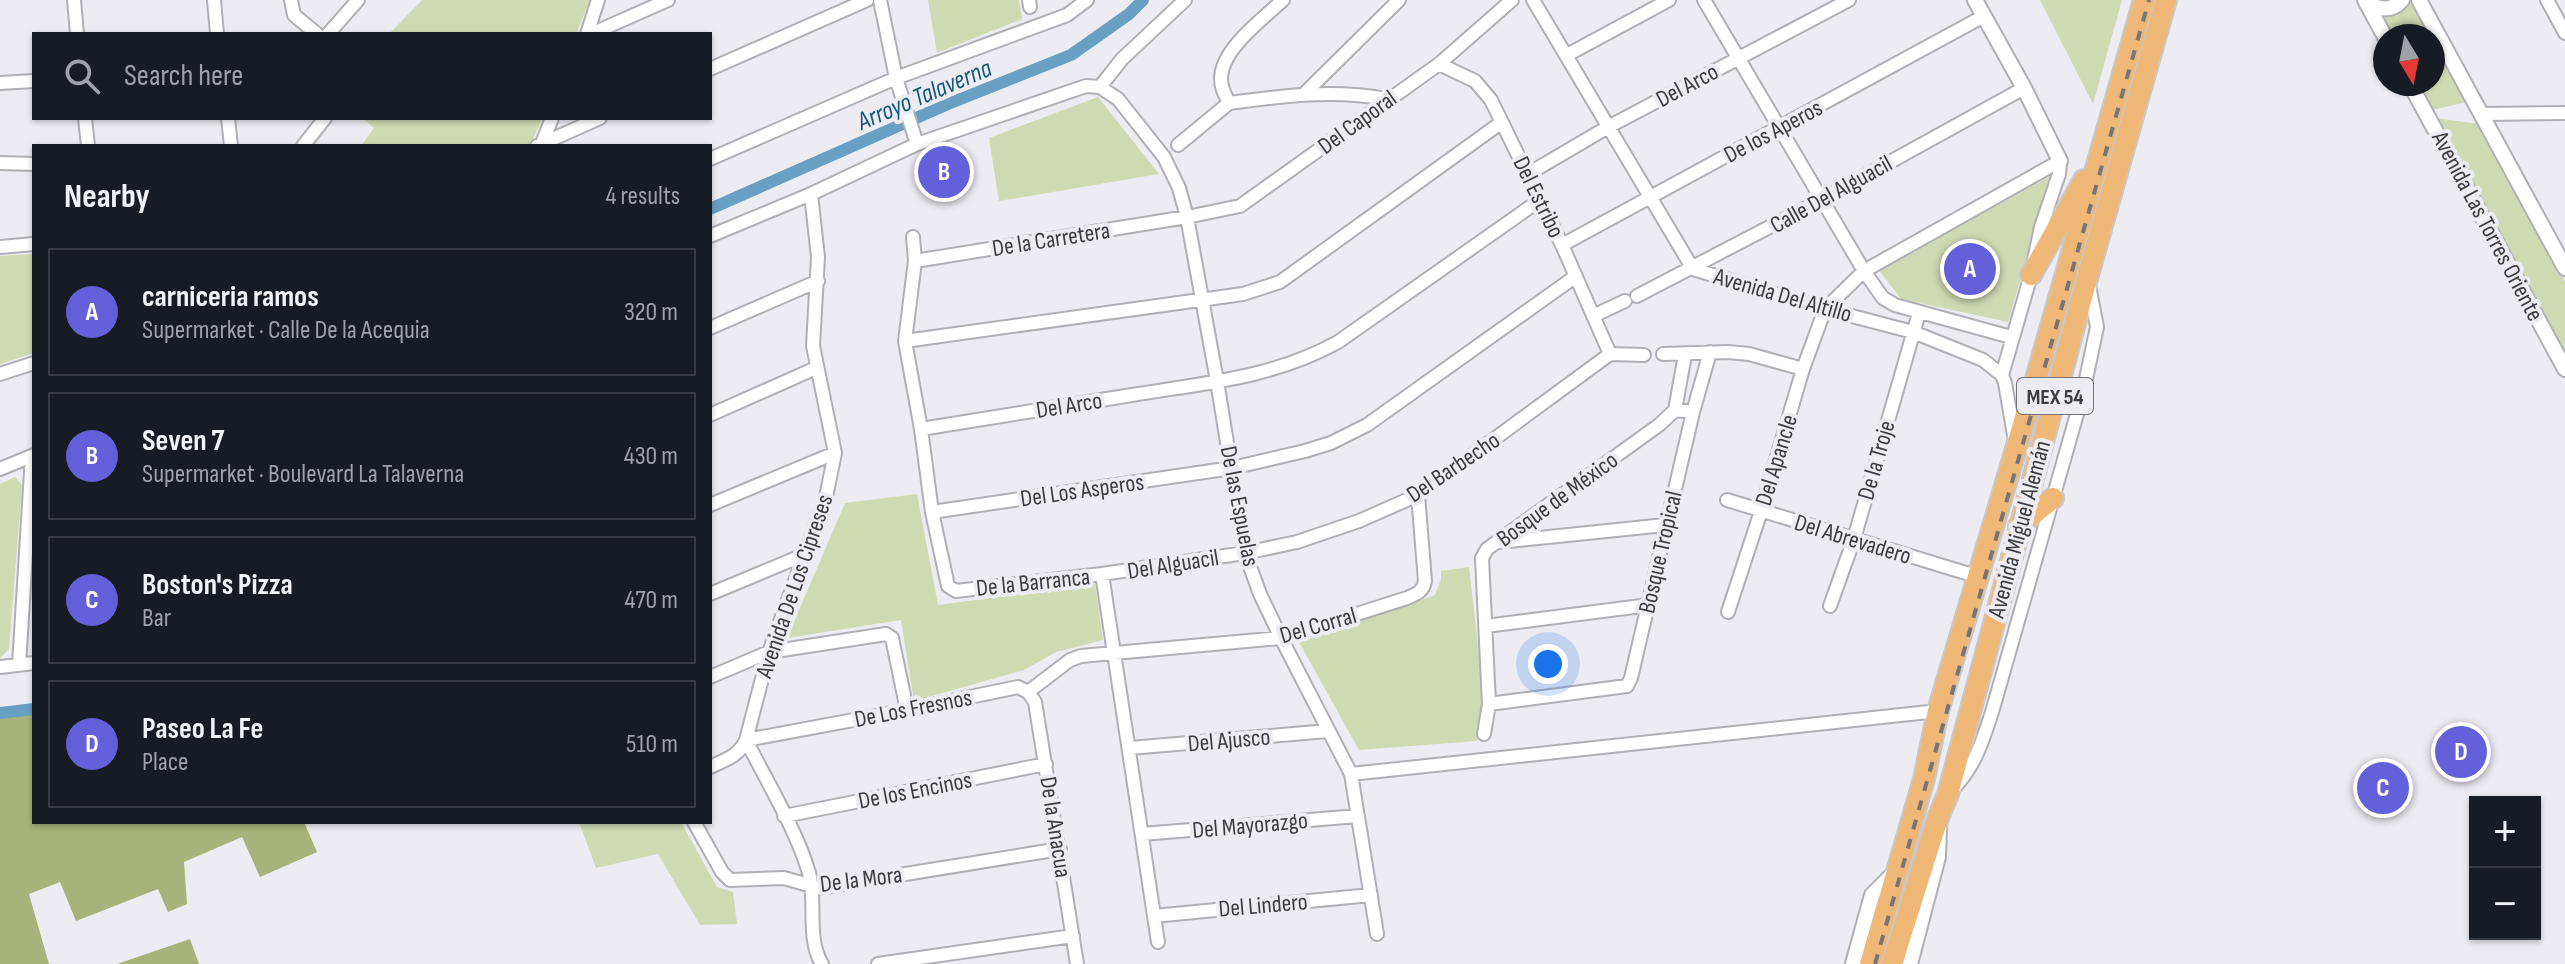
<!DOCTYPE html>
<html lang="en">
<head>
<meta charset="utf-8">
<style>
	:root { --surface:#171b24; --page:#242831; --text:#f1f3f6; --muted:#9ea1a6; --line:#363941; --accent:#6460d9 }
	body { margin:0; font-family:"Sofia Sans Condensed",sans-serif; background:var(--page); color:var(--text) }
	.controls { position:absolute; right:24px; bottom:24px; display:grid; overflow:hidden; border-radius:0px; box-shadow:0 2px 6px #0004 }
	.controls button { width:72px; height:72px; display:grid; place-items:center; padding:0; border:0; border-bottom:2px solid var(--line); background:var(--surface); color:var(--text); font:40px sans-serif }
	.compass { position:absolute; left:2373px; top:24px; width:72px; height:72px; border-radius:50%; background:var(--surface); box-shadow:0 2px 6px #0004; rotate:170deg }
	.you { position:absolute; left:1548px; top:664px; width:28px; height:28px; margin:-20px; border:6px solid #fff; border-radius:50%; background:#1a73e8; box-shadow:0 0 0 12px #1a73e833 }
	.badge { display:grid; place-items:center; width:52px; height:52px; border-radius:50%; background:var(--accent); color:#fff; font-size:26px; font-weight:700 }
	.pin { position:absolute; translate:-50% -50%; border:4px solid #fff; box-shadow:0 2px 8px #0006 }
	.list { margin:0; padding:0; list-style:none }
	h2 { display:flex; justify-content:space-between; align-items:center; height:104px; margin:0; padding:0 32px; font-size:34px }
	h2 small { font-size:26px; font-weight:400; color:var(--muted) }
	.list li { display:grid; grid-template-columns:52px 1fr auto; gap:24px; align-items:center; box-sizing:border-box; height:128px; margin:0 16px 16px; padding:0 16px; border:2px solid var(--line); border-radius:0px }
	.list b { display:block; font-size:30px; white-space:nowrap }
	.list p { margin:0; font-size:26px; white-space:nowrap; color:var(--muted) }
	.list em { font-size:26px; font-style:normal; color:var(--muted) }
	.icon { flex:none; width:44px; height:44px; fill:none; stroke:currentColor; stroke-width:2; stroke-linecap:round; stroke-linejoin:round }
	.map { position:relative; flex:none; width:2565px; height:964px; overflow:hidden }
	.search { position:absolute; background:var(--surface); box-shadow:0 2px 6px #0004; left:32px; top:32px; width:680px; height:88px; display:flex; align-items:center; gap:20px; box-sizing:border-box; padding:0 28px; border-radius:0px; color:var(--muted); font-size:30px }
	.panel { position:absolute; background:var(--surface); box-shadow:0 2px 6px #0004; left:32px; top:144px; width:680px; height:680px; border-radius:0px }
	.map>svg:first-child { display:block }
	.green { fill:#d0dab2 }
	.forest { fill:#a7b37a }
	.lines { fill:none; stroke-linecap:round; stroke-linejoin:round }
	.canal { stroke:#68a0c3; stroke-width:12 }
	.minor-casing { stroke:#b1afb6; stroke-width:16 }
	.tertiary-casing { stroke:#b1afb6; stroke-width:18 }
	.trunk-casing { stroke:#c9c8c9; stroke-width:24 }
	.minor { stroke:#fff; stroke-width:12 }
	.tertiary { stroke:#fff; stroke-width:14 }
	.trunk { stroke:#efb877; stroke-width:20 }
	.rail { stroke:#757478; stroke-width:4; stroke-dasharray:10 10; stroke-linecap:butt }
	.labels { text-anchor:middle; stroke-width:8; stroke-linejoin:round; paint-order:stroke }
	.shield { fill:#edecf3; stroke:#727175; stroke-width:2 }
	.shield-label { font-size:22px; font-weight:bold; fill:#3d3c3f }
	.street-label { font-size:24px; fill:#3d3c3f; stroke:#edecf3 }
	.water-label { font-size:26px; font-style:italic; fill:#13587b; stroke:#edecf3 }
</style>
</head>
<body>
<div class="map">
<svg width="2565" height="964" viewBox="0 0 2565 964">
	<rect width="100%" height="100%" fill="#edecf3"/>
	<path class="green" d="M422,0H590L576,34H389Z
		M928,0H1019L1022,19L937,53Z
		M2040,0H2122L2093,104Z
		M2413,3L2431,36H2391L2382,19Z
		M2433,40L2467,102L2432,110L2418,84H2433Z
		M1098,97L1159,174L999,201L989,138Z
		M362,118H542L532,142L524,146H361L374,128Z
		M2436,118L2479,124L2565,282V355Z
		M2051,176L2008,322L1901,299L1879,270Z
		M34,254V353L0,364V256Z
		M15,477L22,485L9,649L0,658V484Z
		M917,494L938,605L1095,584L1103,640L1056,652L1024,670L914,701L901,620L787,638L845,503Z
		M1469,567L1485,707L1477,741L1359,750L1299,642L1435,595L1441,579V571Z
		M579,822H681L717,887L733,892L737,924L700,925L658,854L596,868Z"/>
	<path class="forest" d="M34,710V822H304L317,852L260,877L242,837L184,862L187,904L168,912L158,889L76,921L60,882L29,894L49,964H0V714Z
		M190,939L199,964H117Z"/>
	<g class="lines">
		<path class="canal" d="M710,209L948,104L1071,55L1129,14L1143,0
			M0,713L34,709"/>
		<g class="minor-casing">
			<path id="minor" d="M74,0L77,34
				M214,0L217,34
				M291,0L294,15L317,34
				M880,0L896,78L917,144
				M1029,0L1030,7
				M1533,0L1693,269L1825,309L1913,332L1983,360L2002,375L2005,383L2015,441
				M1704,0L1864,271L1883,298L1895,305L2011,337
				M2547,0L2565,33
				M328,34L358,0
				M587,34L598,0
				M591,34L668,0
				M1567,55L1669,0
				M1439,64L1475,81L1491,100L1562,245L1610,354
				M710,69L867,0
				M0,83L34,81
				M1100,87L1118,99L1164,157L1179,188L1187,217L1217,381L1245,553L1260,594L1281,638L1351,774L1377,934
				M1100,87L1122,59L1185,0
				M1304,94L1399,0
				M1229,103C1282,96 1333,89 1386,99
				M1229,103C1225,95 1221,88 1221,79C1221,49 1263,19 1283,0
				M2481,114L2565,113
				M85,118L88,146
				M228,118L231,146
				M1178,145L1229,103
				M303,146L325,118
				M537,146L600,118
				M541,146L552,118
				M710,159L896,78L1067,15L1087,0
				M0,163L34,164
				M1528,174L1608,127L1849,0
				M811,194L818,257L813,346L835,453L826,497L769,652L746,740C766,780 797,831 809,873C817,902 806,938 822,964
				M710,236L811,194L917,144L1086,86L1100,87
				M913,237L915,261L905,341L921,429L932,512L948,586L956,591L1102,574L1245,553L1297,542L1359,521L1418,495L1610,354L1644,355
				M1562,245L1984,16
				M0,247L34,244
				M915,261L1187,217L1240,206L1439,64L1512,0
				M1637,296L1823,199L2024,88
				M1593,316L1625,301
				M710,328L818,281
				M905,341L1243,294L1280,282L1502,122
				M1663,354L1728,352L1749,354L1803,369
				M0,374L34,363
				M2002,375L2031,275L2041,227L2059,174L2060,161
				M1675,410L1685,355
				M1693,412L1710,352
				M710,415L816,368
				M921,429C991,418 1062,406 1132,395C1205,383 1273,378 1338,342L1540,200
				M0,469L34,455
				M1727,500L1979,577
				M710,505L835,453
				M932,512L1232,468L1305,451L1331,443L1367,425L1576,276
				M1499,542L1665,525
				M1102,574L1158,942
				M710,594L806,554
				M1830,606L1854,539L1919,313
				M1728,612L1761,511L1803,369L1825,309L1864,271L2060,161
				M1486,626L1649,605
				M19,665L32,456
				M0,667L34,663
				M710,677L769,652L886,634L892,638L907,710
				M1028,692L1035,702L1077,964
				M1489,704L1627,686L1631,678L1693,412L1675,410
				M1484,734L1489,704L1482,558L1487,549L1659,425L1675,410
				M1130,748L1328,731
				M710,767C725,760 739,756 746,740L907,710L1018,687L1028,692L1070,660L1081,656L1281,638L1407,598C1416,594 1423,592 1425,581L1418,495
				M1351,774L1938,711
				M1950,792C1974,769 1982,743 1992,712L2083,393L2097,327L2089,285
				M784,816L1046,764
				M694,822L722,872L730,880L784,878L819,888L1060,849
				M1142,834L1358,816
				M1154,916L1371,895
				M878,964L1073,936"/>
		</g>
		<g class="tertiary-casing">
			<path id="tertiary" d="M1975,0L2024,88L2060,161
				M2365,0L2385,37
				M2419,0L2565,268
				M2367,4C2380,9 2392,12 2402,0
				M2410,84L2565,369
				M1853,964L1872,895L1897,870
				M1910,964L1938,857L1939,828"/>
		</g>
		<g class="trunk-casing">
			<path id="trunk" d="M2031,275L2084,180
				M2019,526L2053,498
				M1870,964L1924,779L1938,711L2016,449L2144,0
				M1892,964L1938,818L1948,794L2088,275L2166,0"/>
		</g>
		<use href="#minor" class="minor"/>
		<use href="#tertiary" class="tertiary"/>
		<use href="#trunk" class="trunk"/>
		<path class="rail" d="M1875,964L2149,0"/>
	</g>
	<g class="labels">
		<rect class="shield" x="2017" y="378" width="76" height="36" rx="6"/>
		<g class="shield-label">
			<text x="2055" y="404">MEX 54</text>
		</g>
		<g class="street-label">
			<text transform="translate(1687 85) rotate(-28)" y="8">Del Arco</text>
			<text transform="translate(1357 122) rotate(-36)" y="8">Del Caporal</text>
			<text transform="translate(1773 131) rotate(-28)" y="8">De los Aperos</text>
			<text transform="translate(1831 194) rotate(-29)" y="8">Calle Del Alguacil</text>
			<text transform="translate(1539 197) rotate(64)" y="8">Del Estribo</text>
			<text transform="translate(2488 226) rotate(62)" y="8">Avenida Las Torres Oriente</text>
			<text transform="translate(1051 239) rotate(-9)" y="8">De la Carretera</text>
			<text transform="translate(1783 295) rotate(16)" y="8">Avenida Del Altillo</text>
			<text transform="translate(1069 405) rotate(-9)" y="8">Del Arco</text>
			<text transform="translate(1776 460) rotate(-73)" y="8">Del Apancle</text>
			<text transform="translate(1876 460) rotate(-74)" y="8">De la Troje</text>
			<text transform="translate(1453 467) rotate(-34)" y="8">Del Barbecho</text>
			<text transform="translate(1082 490) rotate(-8)" y="8">Del Los Asperos</text>
			<text transform="translate(1557 499) rotate(-36)" y="8">Bosque de México</text>
			<text transform="translate(1240 506) rotate(79)" y="8">De las Espuelas</text>
			<text transform="translate(2019 529) rotate(-75)" y="8">Avenida Miguel Alemán</text>
			<text transform="translate(1853 539) rotate(17)" y="8">Del Abrevadero</text>
			<text transform="translate(1660 552) rotate(-77)" y="8">Bosque Tropical</text>
			<text transform="translate(1173 564) rotate(-9)" y="8">Del Alguacil</text>
			<text transform="translate(1033 582) rotate(-6)" y="8">De la Barranca</text>
			<text transform="translate(794 586) rotate(-71)" y="8">Avenida De Los Cipreses</text>
			<text transform="translate(1318 625) rotate(-16)" y="8">Del Corral</text>
			<text transform="translate(913 708) rotate(-11)" y="8">De Los Fresnos</text>
			<text transform="translate(1229 740) rotate(-5)" y="8">Del Ajusco</text>
			<text transform="translate(915 790) rotate(-11)" y="8">De los Encinos</text>
			<text transform="translate(1250 825) rotate(-5)" y="8">Del Mayorazgo</text>
			<text transform="translate(1056 827) rotate(81)" y="8">De la Anacua</text>
			<text transform="translate(861 879) rotate(-7)" y="8">De la Mora</text>
			<text transform="translate(1263 905) rotate(-5)" y="8">Del Lindero</text>
		</g>
		<g class="water-label">
			<text transform="translate(924 94) rotate(-23)" y="9">Arroyo Talaverna</text>
		</g>
	</g>
</svg>
<div class="controls">
<button>+</button>
<button>−</button>
</div>
<svg class="compass" viewBox="-18 -18 36 36"><path d="M0-13l5 13h-10z" fill="#e53935"/><path d="M0 13l5-13h-10z" fill="#9ea1a6"/></svg>
<div class="you"></div>
<div class="pin badge" style="left:1970px;top:269px">A</div>
<div class="pin badge" style="left:944px;top:172px">B</div>
<div class="pin badge" style="left:2383px;top:788px">C</div>
<div class="pin badge" style="left:2461px;top:752px">D</div>
<div class="search"><svg class="icon" aria-label="search" viewBox="0 0 24 24"><circle cx="10" cy="10" r="6"/><path d="M15 15l6 6"/></svg>Search here</div>
<section class="panel">
<h2>Nearby<small>4 results</small></h2>
<ul class="list">
<li><span class="badge">A</span><div><b>carniceria ramos</b><p>Supermarket · Calle De la Acequia</p></div><em>320 m</em></li>
<li><span class="badge">B</span><div><b>Seven 7</b><p>Supermarket · Boulevard La Talaverna</p></div><em>430 m</em></li>
<li><span class="badge">C</span><div><b>Boston's Pizza</b><p>Bar</p></div><em>470 m</em></li>
<li><span class="badge">D</span><div><b>Paseo La Fe</b><p>Place</p></div><em>510 m</em></li>
</ul>
</section>
</div>
</body>
</html>
